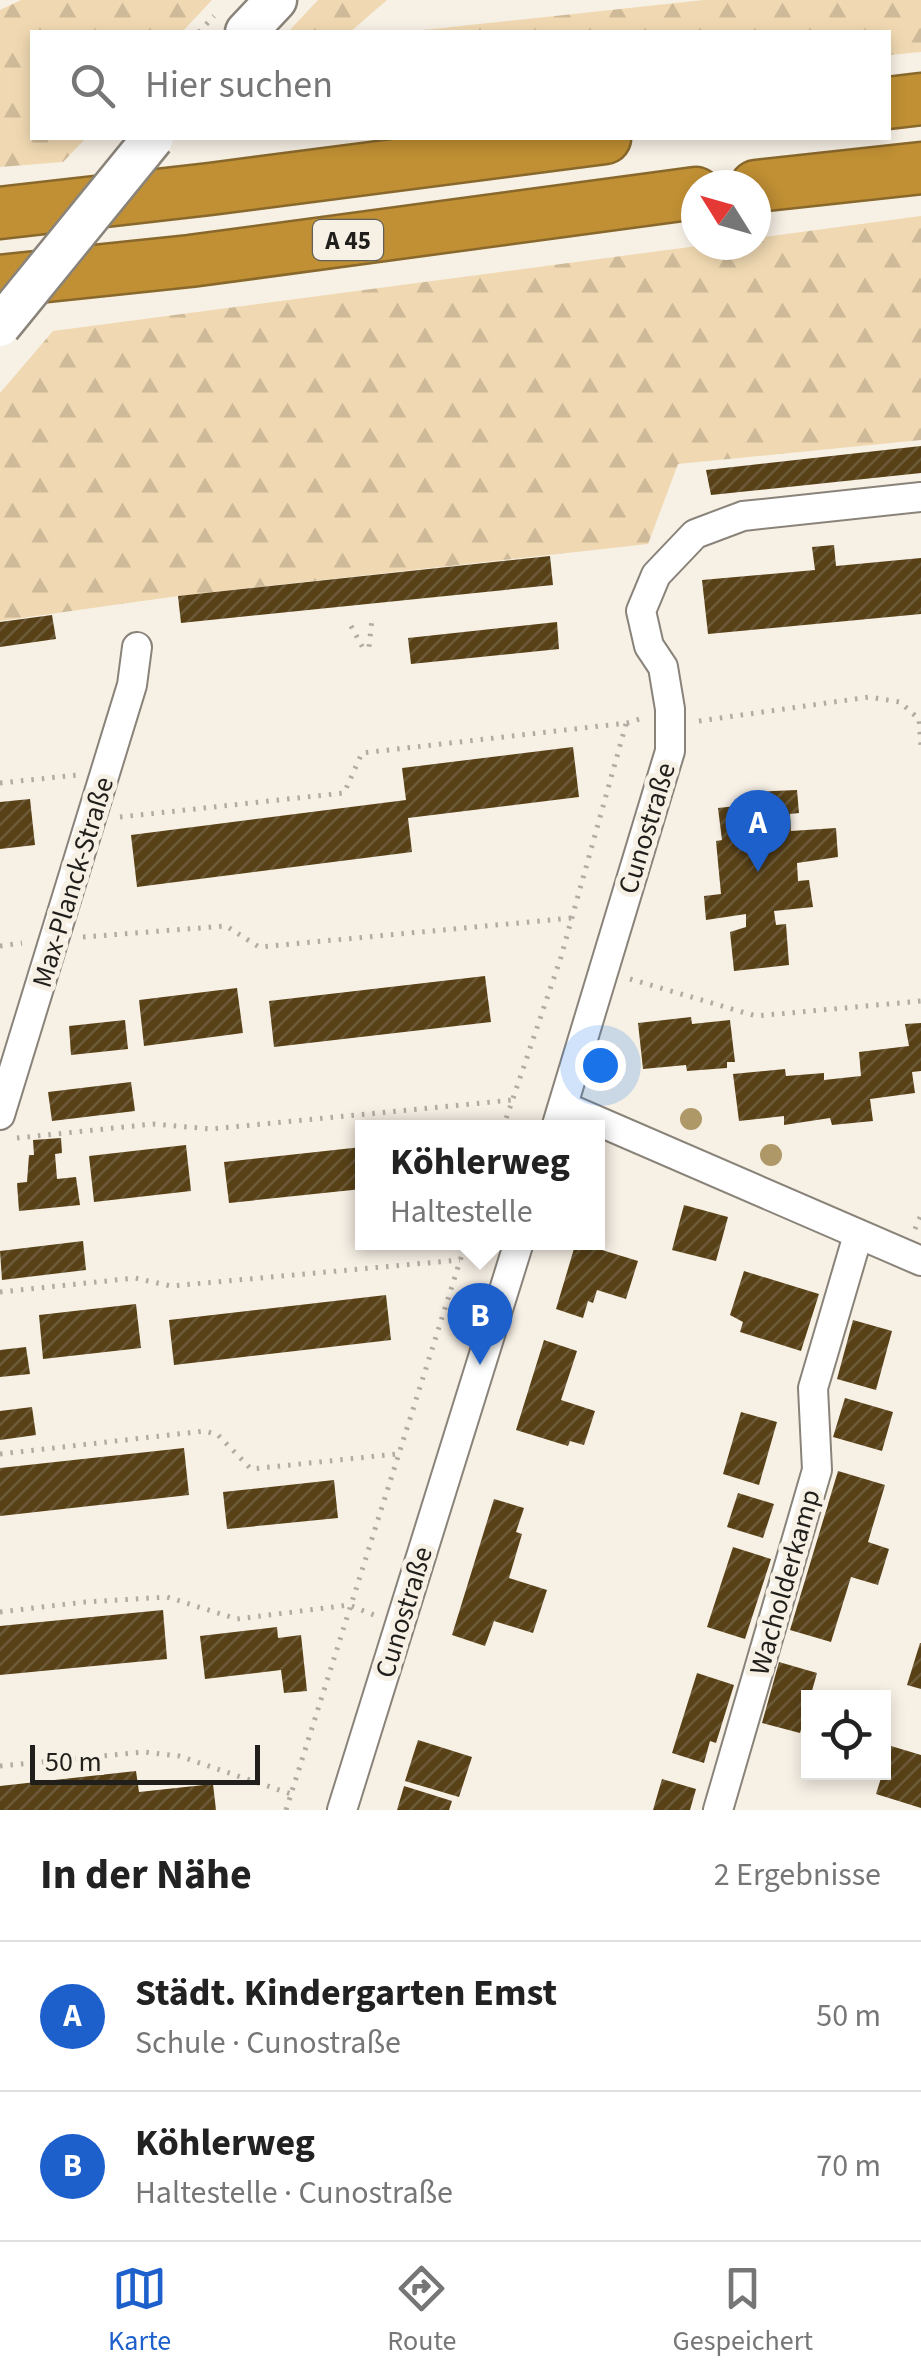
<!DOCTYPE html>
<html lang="de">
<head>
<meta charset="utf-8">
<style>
	:root { --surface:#fff; --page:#f2f2f2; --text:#222; --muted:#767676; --line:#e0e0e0; --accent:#1d60cc }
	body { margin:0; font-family:"Source Sans 3",sans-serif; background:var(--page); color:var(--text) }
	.controls { position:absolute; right:30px; bottom:30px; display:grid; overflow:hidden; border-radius:0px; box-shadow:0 5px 15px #0003 }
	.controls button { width:90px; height:90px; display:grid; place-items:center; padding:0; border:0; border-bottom:2px solid var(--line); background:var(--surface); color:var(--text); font:50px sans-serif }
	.compass { position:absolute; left:681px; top:170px; width:90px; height:90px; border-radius:50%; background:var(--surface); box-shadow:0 5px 15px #0003; rotate:307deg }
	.scale { position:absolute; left:30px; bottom:25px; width:230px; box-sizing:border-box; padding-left:10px; border:5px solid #211f1b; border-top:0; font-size:28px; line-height:35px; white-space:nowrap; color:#211f1b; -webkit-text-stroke:8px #f7f0e5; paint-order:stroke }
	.you { position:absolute; left:600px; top:1065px; width:35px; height:35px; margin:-25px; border:8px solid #fff; border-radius:50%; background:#1a73e8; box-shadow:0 0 0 15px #1a73e833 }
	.badge { display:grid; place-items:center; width:65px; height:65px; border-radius:50%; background:var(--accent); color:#fff; font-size:32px; font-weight:700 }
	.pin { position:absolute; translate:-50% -82px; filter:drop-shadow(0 2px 5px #0008) }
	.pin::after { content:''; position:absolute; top:52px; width:35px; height:30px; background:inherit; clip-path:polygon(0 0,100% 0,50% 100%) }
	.popup { position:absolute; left:355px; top:1120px; width:250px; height:130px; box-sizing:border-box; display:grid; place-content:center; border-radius:0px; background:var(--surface); filter:drop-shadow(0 2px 8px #0005); font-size:32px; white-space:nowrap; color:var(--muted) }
	.popup b { font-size:38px; color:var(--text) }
	.popup::after { content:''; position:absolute; left:50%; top:100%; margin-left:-20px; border:20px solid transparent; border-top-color:var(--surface) }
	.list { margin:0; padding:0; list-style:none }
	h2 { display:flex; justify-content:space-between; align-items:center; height:130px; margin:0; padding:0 40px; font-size:42px }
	h2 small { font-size:32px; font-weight:400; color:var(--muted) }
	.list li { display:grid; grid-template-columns:65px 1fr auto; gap:30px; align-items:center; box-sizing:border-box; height:150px; padding:0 40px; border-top:2px solid var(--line) }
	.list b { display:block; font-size:38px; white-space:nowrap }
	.list p { margin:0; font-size:32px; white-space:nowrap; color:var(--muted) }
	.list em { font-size:32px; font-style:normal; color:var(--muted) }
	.icon { flex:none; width:55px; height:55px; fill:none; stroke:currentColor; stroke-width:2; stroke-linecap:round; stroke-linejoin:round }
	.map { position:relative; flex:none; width:921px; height:1810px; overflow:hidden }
	.search { position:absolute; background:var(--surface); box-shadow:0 5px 15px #0003; left:30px; right:30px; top:30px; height:110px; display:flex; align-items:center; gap:25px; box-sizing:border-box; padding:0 35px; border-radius:0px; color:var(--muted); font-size:38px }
	.sheet { height:430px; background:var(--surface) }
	nav { display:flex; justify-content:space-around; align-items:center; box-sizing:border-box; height:140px; border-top:2px solid var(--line); background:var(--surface); font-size:28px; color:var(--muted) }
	nav a { display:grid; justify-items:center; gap:5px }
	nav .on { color:var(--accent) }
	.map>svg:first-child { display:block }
	.forest { fill:url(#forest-firs) }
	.building { fill:url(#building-hatch) }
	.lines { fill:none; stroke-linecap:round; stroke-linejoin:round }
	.minor-casing { stroke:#89837a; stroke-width:32 }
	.secondary-casing { stroke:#89837a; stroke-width:45 }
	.motorway-casing { stroke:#89682b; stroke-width:55 }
	.path { stroke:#b1aba3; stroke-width:5; stroke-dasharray:2.5 8; stroke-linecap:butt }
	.minor { stroke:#fff; stroke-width:28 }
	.secondary { stroke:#fff; stroke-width:40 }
	.motorway { stroke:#c19034; stroke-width:50 }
	.secondary-bridge-casing { stroke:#89837a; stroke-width:45; stroke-linecap:butt }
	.secondary-bridge { stroke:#fff; stroke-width:40 }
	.tree { fill:#ae9867 }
	.labels { text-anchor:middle; stroke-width:10; stroke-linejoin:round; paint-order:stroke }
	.shield { fill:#f7f0e5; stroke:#615e58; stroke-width:2.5 }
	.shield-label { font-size:25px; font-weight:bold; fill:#211f1b }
	.street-label { font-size:28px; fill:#211f1b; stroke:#f7f0e5 }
</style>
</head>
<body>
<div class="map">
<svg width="921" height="1810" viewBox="0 0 921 1810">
	<defs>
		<pattern id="forest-firs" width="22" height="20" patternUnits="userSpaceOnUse" patternTransform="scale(2.5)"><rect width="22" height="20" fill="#f0d9b2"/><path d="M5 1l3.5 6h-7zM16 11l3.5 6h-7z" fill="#ceba98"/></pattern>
		<pattern id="building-hatch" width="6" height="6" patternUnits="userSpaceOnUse" patternTransform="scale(2.5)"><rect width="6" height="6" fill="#584117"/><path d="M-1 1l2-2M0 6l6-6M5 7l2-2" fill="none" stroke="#6c5a38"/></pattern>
	</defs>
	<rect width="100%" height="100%" fill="#f7f0e5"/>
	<path class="forest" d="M21,0H212L182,32H32V138H86L63,162L0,167V10Z
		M318,0H387L350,32H288Z
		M704,0H921V52L889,55L888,32H404Z
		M921,216V440L678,464L648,544L178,596L0,621V393L53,331L705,245H756V238Z"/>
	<path class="building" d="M921,446V473L711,495L706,470Z
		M834,545L836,566L921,558V614L708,634L702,580L815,570L812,547Z
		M550,556L553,585L181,623L178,596Z
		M52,615L56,639L0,647V622Z
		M557,622L559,649L411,664L408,638Z
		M573,747L579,797L408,818L412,852L137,887L131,835L406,800L402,768Z
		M797,790L799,813L790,814L791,831L836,828L838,857L797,863L798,881L809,880L813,907L774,911L776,925L786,924L789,965L734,971L730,932L746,927V914L706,920L704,896L721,894L716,841L722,840L718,808L755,804L753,792Z
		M30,799L35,845L0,849V802Z
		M485,976L491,1022L274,1047L269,1001Z
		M237,988L243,1033L144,1046L139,1000Z
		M691,1017L692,1024L730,1020L735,1062H727V1068L687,1071L686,1065L643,1069L638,1023Z
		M125,1020L128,1049L71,1055L69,1026Z
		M921,1023V1071L912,1072L915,1093L870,1099L873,1121L832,1125L830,1118L784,1125V1116L739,1121L733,1074L785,1069L786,1076L824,1073V1080L861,1076L859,1052L909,1046L905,1024Z
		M131,1082L135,1111L52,1121L48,1092Z
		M61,1138L62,1153L55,1154L57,1179L76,1177L80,1205L19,1211L17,1183L27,1182L29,1155H34L33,1140Z
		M186,1145L191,1191L94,1202L89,1156Z
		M362,1147V1189L229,1203L224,1162Z
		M684,1205L728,1217L716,1261L672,1250Z
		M83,1241L86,1270L2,1280L0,1251Z
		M576,1242L638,1261L626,1299L597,1290L593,1303L588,1301L583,1318L556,1309Z
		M744,1271L819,1294L801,1351L740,1332L743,1322L730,1315Z
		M386,1295L391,1340L174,1365L169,1320Z
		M136,1304L141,1348L43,1359L39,1315Z
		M853,1320L892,1331L876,1390L837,1379Z
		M544,1340L577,1351L561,1400L595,1411L584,1445L570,1441L568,1446L516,1430Z
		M26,1347L30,1374L0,1377V1350Z
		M845,1398L893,1412L882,1451L833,1437Z
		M32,1407L36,1435L0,1440V1411Z
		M741,1412L777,1422L759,1485L723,1474Z
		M184,1448L189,1495L0,1516V1468Z
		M838,1471L885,1485L868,1542L889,1549L878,1585L851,1577L831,1642L790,1630Z
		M334,1480L338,1518L227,1529L223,1492Z
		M738,1493L774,1504L763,1538L727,1527Z
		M494,1499L524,1508L516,1532L522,1534L509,1578L547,1590L533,1633L494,1621L485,1646L452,1635Z
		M733,1547L771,1559L745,1639L707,1627Z
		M163,1610L167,1659L0,1675V1626Z
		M277,1627L278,1638L301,1635L307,1691L284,1693L281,1670L205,1679L200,1636Z
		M920,1643H921V1689L907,1685Z
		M779,1662L817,1673L800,1733L762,1723Z
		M697,1673L734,1685L716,1743L710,1741L704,1763L672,1753Z
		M418,1740L472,1757L459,1797L405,1781Z
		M891,1746L921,1755V1808L876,1794Z
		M136,1771L139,1792L213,1784L216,1810H0V1786Z
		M662,1779L696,1789L690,1810H653Z
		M404,1786L452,1801L449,1810H397Z"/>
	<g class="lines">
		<g class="minor-casing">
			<path id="minor" d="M563,1106L921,1261
				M0,1115L132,685L137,647
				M556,1128L670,751V709L663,667L649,646L641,611L656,575L695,534L743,516L921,497
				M342,1810L519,1242
				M718,1810L817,1470L813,1388L858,1235"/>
		</g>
		<g class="secondary-casing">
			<path id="secondary" d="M246,32L276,0"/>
		</g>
		<g class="motorway-casing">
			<path id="motorway" d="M888,103L921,99
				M756,186L921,168
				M0,213L210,189L605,138
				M0,281L190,261L696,193"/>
		</g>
		<path class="path" d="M199,32L214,16
			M351,626L363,648L369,647L372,619
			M699,721L869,697L900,702L919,719L921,746
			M0,783L77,775
			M120,817L344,793L362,753L627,723L643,718
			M83,937L226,926L259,947L572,918
			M0,946L22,943
			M630,979L756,1016L921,1001
			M503,1128L561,957L626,724
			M17,1138L153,1124L211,1129L512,1100
			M915,1229L921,1215
			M0,1292L135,1278L171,1286L460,1260
			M0,1454L205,1431L218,1435L251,1469L397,1454
			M0,1612L85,1602L167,1597L237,1619L349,1605L374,1615
			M0,1766L144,1752L179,1756L291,1794
			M286,1810L466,1242"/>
		<use href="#minor" class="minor"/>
		<use href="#secondary" class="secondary"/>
		<use href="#motorway" class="motorway"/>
		<g class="secondary-bridge-casing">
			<path id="secondary-bridge" d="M0,326L153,138"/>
		</g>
		<use href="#secondary-bridge" class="secondary-bridge"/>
	</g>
	<g class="tree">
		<circle cx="691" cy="1119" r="11"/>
		<circle cx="771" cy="1155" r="11"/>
	</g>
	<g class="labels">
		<rect class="shield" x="313" y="220" width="70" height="40" rx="8"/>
		<g class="shield-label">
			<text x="348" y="249">A 45</text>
		</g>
		<g class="street-label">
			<text transform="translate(646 828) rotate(-73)" y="10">Cunostraße</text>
			<text transform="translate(72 882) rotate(-73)" y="10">Max-Planck-Straße</text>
			<text transform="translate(784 1582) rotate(-74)" y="10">Wacholderkamp</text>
			<text transform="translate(403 1612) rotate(-73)" y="10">Cunostraße</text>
		</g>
	</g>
</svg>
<div class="controls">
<button><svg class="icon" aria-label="locate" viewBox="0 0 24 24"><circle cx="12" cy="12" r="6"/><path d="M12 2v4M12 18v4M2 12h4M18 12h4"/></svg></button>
</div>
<svg class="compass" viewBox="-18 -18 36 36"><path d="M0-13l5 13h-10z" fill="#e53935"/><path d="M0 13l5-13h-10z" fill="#767676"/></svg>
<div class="scale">50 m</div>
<div class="you"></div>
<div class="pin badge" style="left:758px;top:872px">A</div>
<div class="pin badge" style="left:480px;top:1365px">B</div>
<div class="popup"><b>Köhlerweg</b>Haltestelle</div>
<div class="search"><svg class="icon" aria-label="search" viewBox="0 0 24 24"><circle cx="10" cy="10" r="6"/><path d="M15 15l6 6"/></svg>Hier suchen</div>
</div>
<section class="sheet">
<h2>In der Nähe<small>2 Ergebnisse</small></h2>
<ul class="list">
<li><span class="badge">A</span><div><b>Städt. Kindergarten Emst</b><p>Schule · Cunostraße</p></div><em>50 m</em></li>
<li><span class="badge">B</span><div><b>Köhlerweg</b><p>Haltestelle · Cunostraße</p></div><em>70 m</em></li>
</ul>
</section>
<nav>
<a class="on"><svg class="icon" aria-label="map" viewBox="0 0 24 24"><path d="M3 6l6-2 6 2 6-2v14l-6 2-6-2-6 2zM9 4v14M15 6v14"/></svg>Karte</a>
<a><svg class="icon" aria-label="directions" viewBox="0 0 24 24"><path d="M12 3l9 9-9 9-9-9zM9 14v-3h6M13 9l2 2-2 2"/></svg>Route</a>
<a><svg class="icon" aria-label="saved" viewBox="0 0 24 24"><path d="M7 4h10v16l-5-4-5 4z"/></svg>Gespeichert</a>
</nav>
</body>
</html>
